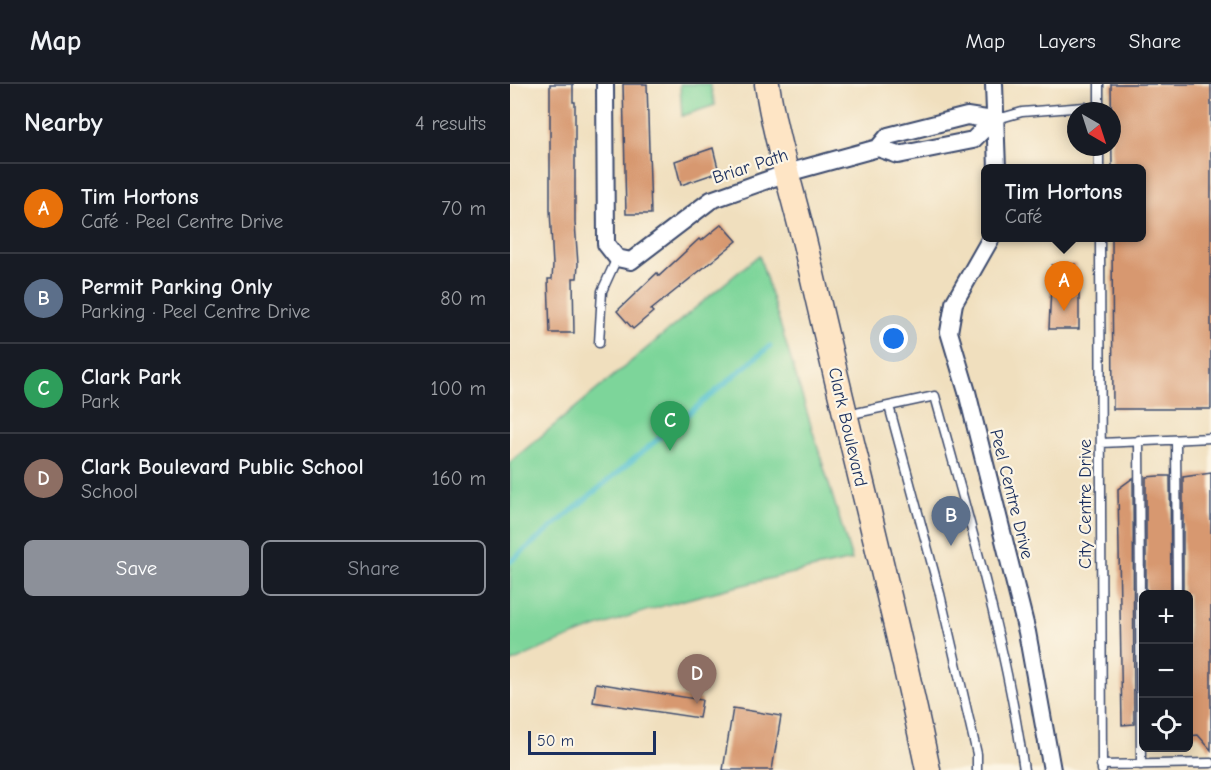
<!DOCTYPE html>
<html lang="en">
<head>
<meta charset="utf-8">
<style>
	:root { --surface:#171b24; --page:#242831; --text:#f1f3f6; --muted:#9ea1a6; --line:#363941; --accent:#8c9099 }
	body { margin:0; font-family:"Comic Neue",sans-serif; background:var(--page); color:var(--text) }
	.controls { position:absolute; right:18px; bottom:18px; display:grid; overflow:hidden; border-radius:9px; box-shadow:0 3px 15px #0003 }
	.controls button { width:54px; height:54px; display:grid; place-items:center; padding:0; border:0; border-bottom:2px solid var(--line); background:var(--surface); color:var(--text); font:30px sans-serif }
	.compass { position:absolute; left:557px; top:18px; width:54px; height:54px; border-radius:50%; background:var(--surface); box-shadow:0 3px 15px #0003; rotate:141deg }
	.scale { position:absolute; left:18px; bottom:15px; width:128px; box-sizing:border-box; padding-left:6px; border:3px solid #1b2f5e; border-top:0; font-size:16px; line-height:21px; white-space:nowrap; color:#1b2f5e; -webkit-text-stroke:4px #fcf5e5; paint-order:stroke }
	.you { position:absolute; left:384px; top:255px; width:21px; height:21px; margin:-15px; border:4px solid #fff; border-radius:50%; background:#1a73e8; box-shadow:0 0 0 9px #1a73e833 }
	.badge { display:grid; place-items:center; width:39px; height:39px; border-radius:50%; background:var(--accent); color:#fff; font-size:20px; font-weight:700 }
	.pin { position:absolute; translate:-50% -50px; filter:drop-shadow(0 2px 3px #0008) }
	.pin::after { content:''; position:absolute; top:32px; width:21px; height:18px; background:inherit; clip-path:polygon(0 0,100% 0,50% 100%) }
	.popup { position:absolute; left:471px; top:80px; width:165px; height:78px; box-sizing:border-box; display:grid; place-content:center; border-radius:9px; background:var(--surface); filter:drop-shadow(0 2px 4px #0005); font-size:20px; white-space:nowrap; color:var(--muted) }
	.popup b { font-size:22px; color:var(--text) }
	.popup::after { content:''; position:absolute; left:50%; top:100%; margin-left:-12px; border:12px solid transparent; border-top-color:var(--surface) }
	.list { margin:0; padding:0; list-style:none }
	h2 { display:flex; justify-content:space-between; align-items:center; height:78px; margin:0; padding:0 24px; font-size:26px }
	h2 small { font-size:20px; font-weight:400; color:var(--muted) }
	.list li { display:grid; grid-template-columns:39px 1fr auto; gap:18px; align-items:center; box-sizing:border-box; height:90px; padding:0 24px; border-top:2px solid var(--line) }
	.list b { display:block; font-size:22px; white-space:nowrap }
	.list p { margin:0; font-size:20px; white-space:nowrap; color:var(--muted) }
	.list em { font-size:20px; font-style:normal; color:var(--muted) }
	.actions { display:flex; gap:12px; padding:18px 24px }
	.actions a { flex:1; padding:14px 0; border:2px solid var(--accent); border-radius:9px; text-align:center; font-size:21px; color:var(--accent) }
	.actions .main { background:var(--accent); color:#fff }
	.icon { flex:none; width:33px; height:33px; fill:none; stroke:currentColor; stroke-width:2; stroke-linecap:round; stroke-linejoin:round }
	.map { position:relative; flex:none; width:701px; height:686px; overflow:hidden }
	header { display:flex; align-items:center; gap:36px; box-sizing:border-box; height:84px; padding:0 30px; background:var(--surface); border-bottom:2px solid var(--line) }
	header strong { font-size:28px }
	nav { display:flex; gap:33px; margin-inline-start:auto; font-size:21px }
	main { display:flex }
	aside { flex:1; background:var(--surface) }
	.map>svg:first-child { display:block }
	.green { fill:#7dd59a; stroke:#4c827c; stroke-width:1.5 }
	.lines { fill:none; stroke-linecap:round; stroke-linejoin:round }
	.stream { stroke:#55c2cf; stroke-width:5 }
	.building { fill:#d79870 }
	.lane-casing { stroke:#3b496c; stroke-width:11 }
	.street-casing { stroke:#3b496c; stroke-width:20 }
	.secondary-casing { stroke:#3b496c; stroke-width:27 }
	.lane { stroke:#fff; stroke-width:8 }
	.street { stroke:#fff; stroke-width:16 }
	.secondary { stroke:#fee5c5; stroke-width:24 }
	.labels { text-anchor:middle; stroke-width:4.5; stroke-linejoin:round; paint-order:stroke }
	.street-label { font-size:18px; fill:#1b2f5e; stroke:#fcf5e5 }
</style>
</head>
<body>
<header>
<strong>Map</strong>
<nav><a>Map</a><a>Layers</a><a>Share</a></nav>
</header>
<main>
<aside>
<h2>Nearby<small>4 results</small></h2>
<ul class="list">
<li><span class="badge" style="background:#e8710a">A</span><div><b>Tim Hortons</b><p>Café · Peel Centre Drive</p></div><em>70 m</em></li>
<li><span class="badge" style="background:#5c6f8a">B</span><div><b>Permit Parking Only</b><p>Parking · Peel Centre Drive</p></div><em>80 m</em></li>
<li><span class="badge" style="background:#2e9e5b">C</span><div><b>Clark Park</b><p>Park</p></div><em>100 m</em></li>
<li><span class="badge" style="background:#8d6e63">D</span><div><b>Clark Boulevard Public School</b><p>School</p></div><em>160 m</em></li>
</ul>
<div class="actions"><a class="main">Save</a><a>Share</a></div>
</aside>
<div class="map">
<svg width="701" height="686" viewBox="0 0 701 686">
	<rect width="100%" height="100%" fill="#fcf5e5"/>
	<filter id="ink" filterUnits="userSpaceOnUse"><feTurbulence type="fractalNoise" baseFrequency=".0167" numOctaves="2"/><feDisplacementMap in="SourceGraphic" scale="12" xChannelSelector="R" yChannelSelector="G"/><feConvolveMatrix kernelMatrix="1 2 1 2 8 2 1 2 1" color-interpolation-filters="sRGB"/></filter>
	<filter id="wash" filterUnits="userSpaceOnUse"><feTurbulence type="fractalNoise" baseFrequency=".008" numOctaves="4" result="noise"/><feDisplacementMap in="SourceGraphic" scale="24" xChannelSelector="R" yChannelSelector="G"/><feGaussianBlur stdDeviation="1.35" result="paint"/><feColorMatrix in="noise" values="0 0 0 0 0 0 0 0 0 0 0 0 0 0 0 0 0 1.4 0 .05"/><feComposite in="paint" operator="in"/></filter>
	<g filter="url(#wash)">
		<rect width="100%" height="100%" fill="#f0dfbe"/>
		<path class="green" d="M170,0H200L205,21L172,32Z
			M249,171L342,476C225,502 108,527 0,579V378Z"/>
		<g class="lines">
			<path class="stream" d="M0,478L260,262"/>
		</g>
		<g id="blocks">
			<path class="building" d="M40,0H63V18H65V139L68,180L67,194H63L64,249H40L38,195H42L43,181L40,126Z
				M113,0H137L141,130H116Z
				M601,0H701V325H603L602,153H632V84H602Z
				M203,64L209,88L171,101L165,77Z
				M212,140L227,157L141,226L143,228L123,245L107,227L147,189L149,192L189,155L191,157Z
				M565,180L569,190V245H539L542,181Z
				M701,389V666L688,651L678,652V510H673V393Z
				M648,392H660L661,510H636V393Z
				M623,394L624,640L612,641L608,405Z
				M86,599L192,616L189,634L83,618Z
				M223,624L271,632L262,686H213Z"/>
		</g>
	</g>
	<g filter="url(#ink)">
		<use href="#blocks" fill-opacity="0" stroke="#3b496c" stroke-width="1.5"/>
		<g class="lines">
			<g class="lane-casing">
				<path id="lane" d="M589,0V27
					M484,36L512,28L575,23
					M589,63V85
					M590,154L592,686
					M89,259L92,207L107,174
					M379,322L430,510L467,670V686
					M337,331L425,312C459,436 496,559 514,686
					M629,356L631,681
					M666,356L667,511
					M591,359L701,354
					M591,681L701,679"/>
			</g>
			<g class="street-casing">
				<path id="street" d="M95,0L96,160L107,174L121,177L201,116L277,89L368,64L378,52L457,32L483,36
					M484,0L487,85
					M368,64L388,71L463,56L483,36
					M481,154L444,219L439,248L457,308L517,548L542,686"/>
			</g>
			<g class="secondary-casing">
				<path id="secondary" d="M257,0C265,55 283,109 296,164C335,338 382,511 418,686"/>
			</g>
			<use href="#lane" class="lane"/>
			<use href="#street" class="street"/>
			<use href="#secondary" class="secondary"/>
		</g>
	</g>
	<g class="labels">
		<g class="street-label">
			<text transform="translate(240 82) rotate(-18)" y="6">Briar Path</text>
			<text transform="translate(338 343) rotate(77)" y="6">Clark Boulevard</text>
			<text transform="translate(502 410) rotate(76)" y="6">Peel Centre Drive</text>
			<text transform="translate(575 420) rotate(-90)" y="6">City Centre Drive</text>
		</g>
	</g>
</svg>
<div class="controls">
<button>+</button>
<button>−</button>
<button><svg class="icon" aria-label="locate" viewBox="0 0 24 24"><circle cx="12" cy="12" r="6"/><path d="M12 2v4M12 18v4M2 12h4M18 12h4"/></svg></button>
</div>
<svg class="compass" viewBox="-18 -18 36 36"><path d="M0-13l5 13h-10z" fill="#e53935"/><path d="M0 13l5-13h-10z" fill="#9ea1a6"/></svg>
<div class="scale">50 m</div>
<div class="you"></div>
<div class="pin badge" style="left:554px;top:227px;background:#e8710a">A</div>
<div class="popup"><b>Tim Hortons</b>Café</div>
<div class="pin badge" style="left:441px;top:462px;background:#5c6f8a">B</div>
<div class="pin badge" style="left:160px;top:367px;background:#2e9e5b">C</div>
<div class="pin badge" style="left:187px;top:620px;background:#8d6e63">D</div>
</div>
</main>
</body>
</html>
